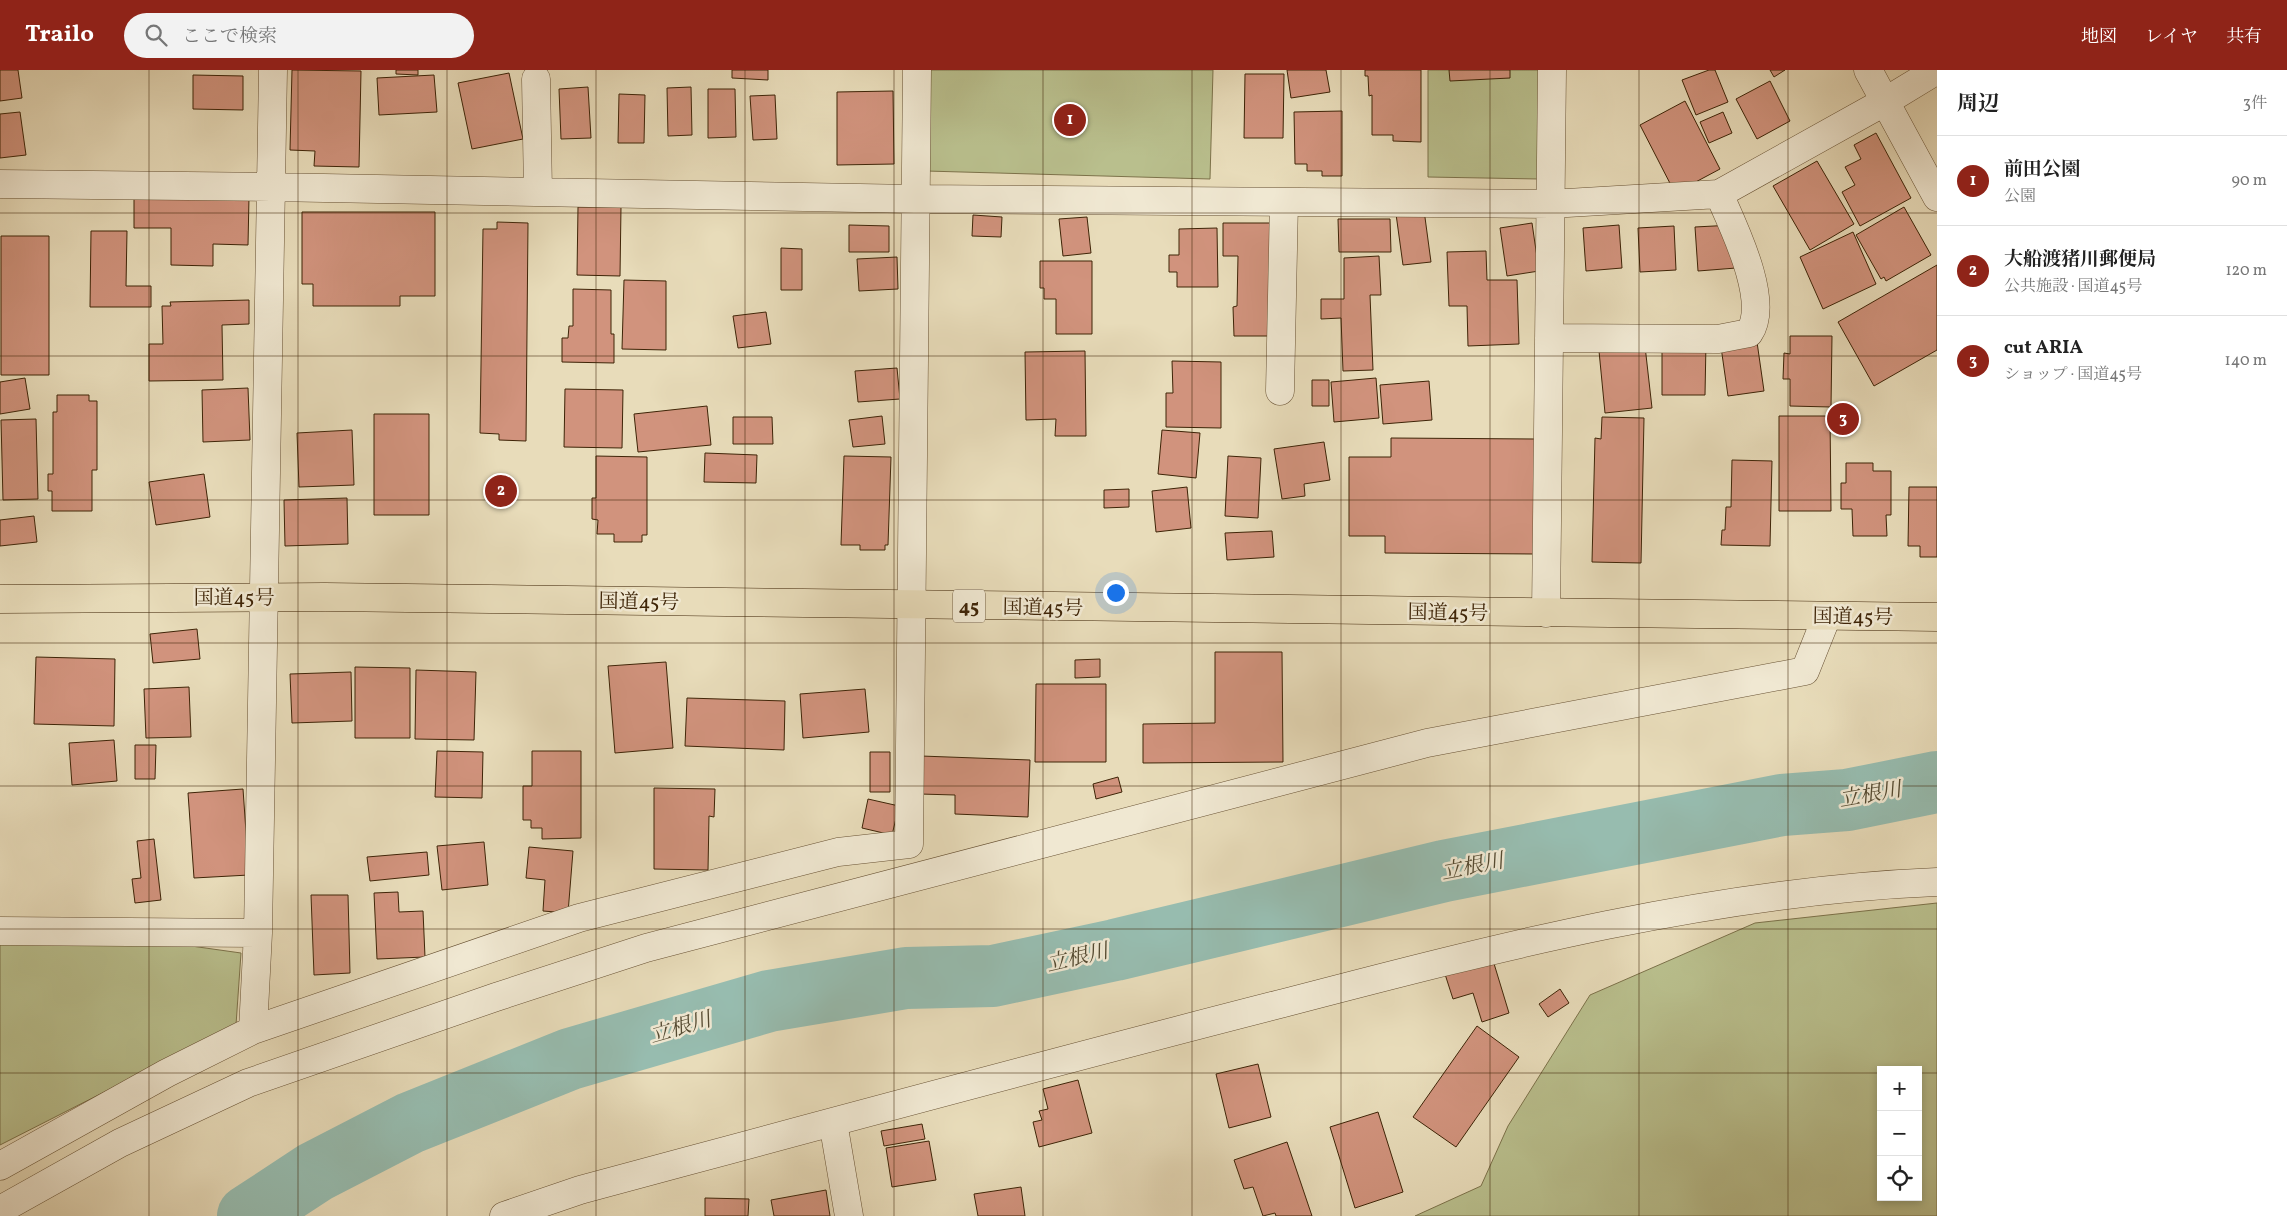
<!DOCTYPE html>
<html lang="ja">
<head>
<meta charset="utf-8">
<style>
	:root { --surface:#fff; --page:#f2f2f2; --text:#222; --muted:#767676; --line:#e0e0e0; --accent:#8f2418 }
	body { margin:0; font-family:Vollkorn,"Noto Serif JP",serif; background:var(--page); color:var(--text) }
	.controls { position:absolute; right:15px; bottom:15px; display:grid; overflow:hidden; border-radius:0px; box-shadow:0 2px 8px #0003 }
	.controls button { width:45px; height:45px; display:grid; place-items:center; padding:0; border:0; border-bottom:1px solid var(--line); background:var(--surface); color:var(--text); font:25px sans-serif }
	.you { position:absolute; left:1115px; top:522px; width:18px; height:18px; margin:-12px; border:4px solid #fff; border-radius:50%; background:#1a73e8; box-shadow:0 0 0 8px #1a73e833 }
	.badge { display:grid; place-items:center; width:32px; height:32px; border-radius:50%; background:var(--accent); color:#fff; font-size:16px; font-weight:700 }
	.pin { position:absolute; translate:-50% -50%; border:2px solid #fff; box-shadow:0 1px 5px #0006 }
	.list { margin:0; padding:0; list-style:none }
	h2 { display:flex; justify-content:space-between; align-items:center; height:65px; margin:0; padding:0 20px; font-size:21px }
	h2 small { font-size:16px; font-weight:400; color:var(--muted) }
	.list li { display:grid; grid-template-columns:32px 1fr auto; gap:15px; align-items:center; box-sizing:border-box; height:90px; padding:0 20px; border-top:1px solid var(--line) }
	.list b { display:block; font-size:19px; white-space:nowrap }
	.list p { margin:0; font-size:16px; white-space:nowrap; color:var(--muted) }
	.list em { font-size:16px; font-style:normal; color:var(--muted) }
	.icon { flex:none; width:28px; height:28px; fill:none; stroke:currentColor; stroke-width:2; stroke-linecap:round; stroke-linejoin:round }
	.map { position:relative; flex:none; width:1937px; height:1146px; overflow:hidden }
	header { display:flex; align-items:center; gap:30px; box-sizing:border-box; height:70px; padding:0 25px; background:var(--accent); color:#fff }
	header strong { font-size:24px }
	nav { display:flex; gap:28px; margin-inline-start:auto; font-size:18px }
	.search { width:350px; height:45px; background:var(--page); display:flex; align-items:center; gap:12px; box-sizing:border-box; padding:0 18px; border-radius:28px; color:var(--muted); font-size:19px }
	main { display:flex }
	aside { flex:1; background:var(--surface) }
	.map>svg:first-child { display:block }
	.green { fill:#b9bf8d; stroke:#7c724a; fill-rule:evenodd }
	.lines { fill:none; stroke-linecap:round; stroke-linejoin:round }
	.river { stroke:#97bcaf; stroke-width:62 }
	.building { fill:#d1937d; stroke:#3e2407 }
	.street-casing { stroke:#685234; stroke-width:29 }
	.highway-casing { stroke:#3e2407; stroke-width:29 }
	.street { stroke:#f0e8d2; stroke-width:28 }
	.highway { stroke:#e8dcba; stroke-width:28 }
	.grid { fill:none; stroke:#3e2407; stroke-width:1; stroke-opacity:0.55 }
	.labels { text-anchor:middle; stroke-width:5; stroke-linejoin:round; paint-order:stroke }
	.shield { fill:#f0e8d2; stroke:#735f44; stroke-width:1 }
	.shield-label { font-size:19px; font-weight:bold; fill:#3e2407 }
	.street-label { font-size:20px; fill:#3e2407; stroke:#f0e8d2 }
	.water-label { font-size:21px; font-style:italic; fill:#544a31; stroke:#f0e8d2 }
</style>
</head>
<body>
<header>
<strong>Trailo</strong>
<div class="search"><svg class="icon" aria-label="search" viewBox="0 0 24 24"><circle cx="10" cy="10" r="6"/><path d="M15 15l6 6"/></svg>ここで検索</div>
<nav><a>地図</a><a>レイヤ</a><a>共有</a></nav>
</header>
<main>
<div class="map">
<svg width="1937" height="1146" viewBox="0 0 1937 1146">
	<rect width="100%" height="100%" fill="#e8dcba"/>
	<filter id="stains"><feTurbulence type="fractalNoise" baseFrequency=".004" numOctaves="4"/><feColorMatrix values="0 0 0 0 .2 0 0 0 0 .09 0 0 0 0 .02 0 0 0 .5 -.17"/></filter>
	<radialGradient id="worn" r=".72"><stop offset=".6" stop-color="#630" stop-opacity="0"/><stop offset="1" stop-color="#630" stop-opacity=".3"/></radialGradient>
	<path class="green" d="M929,0H1213L1210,109L926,101Z
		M1428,0H1541L1539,109L1428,107Z
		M1937,833V1146H1415L1481,1116L1508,1056L1590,925L1755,853ZM1881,1000H1918V1127H1881Z
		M0,871L177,874L241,883L236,955L0,1075Z"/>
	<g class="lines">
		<path class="river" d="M248,1146L315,1102L410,1053L570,989L769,931L906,908L993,906L1115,880L1444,801L1782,735L1847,730L1937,712"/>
	</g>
	<path class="building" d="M0,0H18L22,28L0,31Z
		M292,0L361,1L359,97L314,96L315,81L290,80Z
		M396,0H418V5L396,4Z
		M732,0H768V10L732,8Z
		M1287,0H1326L1330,22L1291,28Z
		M1365,0H1421V72L1393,71V65H1372V25L1369,26L1368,6H1365Z
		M1449,0H1510V8L1450,11Z
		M1709,0H1715L1728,32L1696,45L1682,10Z
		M1770,0H1785L1774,7Z
		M509,3L523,69L472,79L458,13Z
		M1245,4H1284L1283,68H1244Z
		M193,5L243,6V40L193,39Z
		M434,5L437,42L379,45L377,8Z
		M1770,11L1790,51L1757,69L1736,29Z
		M588,17L591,68L561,69L559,19Z
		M691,17L692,65L668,66L667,18Z
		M708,19H735L736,67L708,68Z
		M893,21L894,94L837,95V22Z
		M619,24L645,25L644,73H618Z
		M775,25L777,69L753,70L750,26Z
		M1685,31L1720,99L1675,123L1640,55Z
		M1342,41V106H1322V101H1307V94H1295L1294,42Z
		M20,42L26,85L0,88V44Z
		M1723,42L1732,63L1709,73L1700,52Z
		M1876,63L1911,128L1860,156L1842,122L1855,115L1845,97L1861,89L1854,75Z
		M1817,91L1854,154L1810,180L1773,116Z
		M134,126L249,127L248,175L213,174V196L171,195V158H134Z
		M578,137H621L620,206L577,205Z
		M1904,137L1931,185L1886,211L1884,207L1881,209L1856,165Z
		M1424,140L1431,192L1403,195L1396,144Z
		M302,142H435V226H400V236H313V214H302Z
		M973,145L1002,147L1001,167L972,166Z
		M1087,147L1091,183L1063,186L1059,149Z
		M1338,149H1390L1391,182H1339Z
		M497,152L528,153L526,371L499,370V364L480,363L483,159H497Z
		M1223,153H1272L1271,266H1234L1233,237L1237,236L1238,186H1223Z
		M1532,153L1539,201L1507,206L1500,158Z
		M849,155L889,156V182H849Z
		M1619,155L1622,198L1586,201L1583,158Z
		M1733,155L1736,198L1698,201L1695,157Z
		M1674,156L1676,200L1640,202L1638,158Z
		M1217,158L1218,217H1177V202H1169V185H1179V159Z
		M91,161H127L126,216H151V237H90Z
		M1853,162L1876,214L1823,239L1800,187Z
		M1,166H49V305H1Z
		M781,178L802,179V220H781Z
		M1486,181L1487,210H1517L1519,274L1468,276L1467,236H1449L1447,182Z
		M1379,186L1381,225H1370L1373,300L1343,301L1341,248L1321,249V229H1344V188Z
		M897,187L898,219L859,221L857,189Z
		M1040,191H1092V264H1056V229H1044V218H1040Z
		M1937,195V280L1874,316L1838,252Z
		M624,210L666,211V280L622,279Z
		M573,219L611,220V264H614V293L562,292V268H568L569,256H573Z
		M249,230V254L222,255L223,310L149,311V274H163L162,236H171L170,232Z
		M766,242L771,274L738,278L733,246Z
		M1756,265L1764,321L1728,326L1720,270Z
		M1790,266H1832L1831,337L1790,336V309H1783L1784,283L1790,284Z
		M1662,272H1706L1705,325H1662Z
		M1645,276L1652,338L1605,343L1599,281Z
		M1085,281L1086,366H1055L1056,349L1026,350L1025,282Z
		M1172,291L1221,292V358L1166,357V323H1173Z
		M897,298L900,329L858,332L855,301Z
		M25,308L30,339L0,344V312Z
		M1376,308L1379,348L1334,352L1331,312Z
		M1312,310H1329V336H1312Z
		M1429,311L1432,350L1383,354L1380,315Z
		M248,318L250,370L203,372L202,320Z
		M565,319L623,320L622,378L564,377Z
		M57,325H89V331H97V400H92V441H52V421H48V404H53V342H57Z
		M707,336L711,375L638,382L634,344Z
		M374,344H429V445H374Z
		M882,346L885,374L853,377L849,350Z
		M1779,346H1830L1831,441H1779Z
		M733,347H772L773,374H733Z
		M1602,347L1644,348L1641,493L1592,492L1595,368L1601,369Z
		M36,349L38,429L3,430L1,350Z
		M352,360L354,415L299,417L297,363Z
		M1162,360L1200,363L1196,408L1158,404Z
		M1391,368L1535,369L1534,484L1385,483V466H1349V387H1391Z
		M1324,372L1330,410L1304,414L1305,426L1282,429L1274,379Z
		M705,383L757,385L756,413L704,412Z
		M596,386L647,387V465H642V472H614V464H597L598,450L592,449V428H596Z
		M844,386L891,387L888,475H885V480H860V475H841Z
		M1228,386L1261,388L1258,448L1225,446Z
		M1732,390L1772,391L1770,476L1721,475L1722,460H1725L1726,437H1731Z
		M1846,393H1873V401H1891V445H1886L1887,466H1853L1852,439H1841V413H1846Z
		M204,404L210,447L156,455L149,412Z
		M1187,417L1191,458L1156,462L1152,421Z
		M1909,417H1937V487H1920V476H1908Z
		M1129,419V437L1104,438V420Z
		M347,428L348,474L285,476L284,430Z
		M34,446L37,472L0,476V450Z
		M1272,461L1274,487L1227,490L1225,463Z
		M197,559L200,589L153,593L150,564Z
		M1215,582H1282L1283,692L1143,693V654L1215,653Z
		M36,587L115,589L114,656L34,654Z
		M1100,589V607L1075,608V590Z
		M666,592L673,678L615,683L608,596Z
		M355,597L410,598V668H355Z
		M416,600L476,602L474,670L415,669Z
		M351,602L352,651L292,653L290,604Z
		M1036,614H1106V692H1035Z
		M189,617L191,667L146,668L144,619Z
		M865,619L869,662L803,668L800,624Z
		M687,628L785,631L784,680L685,676Z
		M114,670L117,711L72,715L69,673Z
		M135,675H156L155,709H135Z
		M437,681L483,682L482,728L435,727Z
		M532,681H581V768L542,769V758H531V750H523V716H532Z
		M870,682H890V722H870Z
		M921,686L1030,690L1028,747L955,744V725L920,724Z
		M1118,707L1122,722L1096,729L1093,714Z
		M654,718L715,719L714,747L709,746L708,800L654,799Z
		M243,719L249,805L194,808L188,723Z
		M868,729L899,736L892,765L862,758Z
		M154,769L161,830L135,833L132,809L141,808L137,771Z
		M484,772L488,815L442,820L437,776Z
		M529,777L573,781L568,843L543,841L545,810L526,808Z
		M427,782L429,805L370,811L367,787Z
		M398,822L399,842L423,841L425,887L377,889L374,823Z
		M311,825H348L350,903L314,905Z
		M1492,887L1509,943L1482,952L1473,923L1453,929L1444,901Z
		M1560,919L1569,933L1548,947L1539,934Z
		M1477,956L1519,987L1456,1077L1413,1047Z
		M1258,994L1271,1047L1229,1058L1216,1004Z
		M1078,1010L1092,1063L1039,1077L1033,1052L1042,1050L1039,1041L1048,1039L1043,1019Z
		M1378,1042L1403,1122L1355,1138L1330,1057Z
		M922,1054L925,1069L884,1076L881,1061Z
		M929,1071L936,1110L892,1117L886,1078Z
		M1287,1072L1312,1146H1276L1275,1143L1263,1146L1253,1117L1244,1119L1234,1090Z
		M1021,1117L1025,1146H978L974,1124Z
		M826,1120L830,1146H774L771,1130Z
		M705,1128L749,1129L748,1146H705Z"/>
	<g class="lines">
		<g class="street-casing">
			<path id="street" d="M1868,0L1937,127
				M536,9L538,122
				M0,114L271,117L915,129L1550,134L1719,124L1886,31L1937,0
				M1549,268L1718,269L1749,263C1771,232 1733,156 1719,124
				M1280,321L1284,132
				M1546,543L1552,0
				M0,861L258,863L273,0
				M253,960L258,863
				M833,1052L849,1146
				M0,1096L167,1003L253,960L579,848L838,782L909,774L917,0
				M0,1140L120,1073L248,1013L496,927L646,878L1427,673L1805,601L1827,546
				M504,1146L580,1120C814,1057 1049,993 1284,933C1498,877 1715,821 1937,812"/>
		</g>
		<g class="highway-casing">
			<path id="highway" d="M0,529L325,527L1937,547"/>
		</g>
		<use href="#street" class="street"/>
		<use href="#highway" class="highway"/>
	</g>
	<path class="grid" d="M149,0V1146M298,0V1146M447,0V1146M596,0V1146M745,0V1146M894,0V1146M1043,0V1146M1192,0V1146M1341,0V1146M1490,0V1146M1639,0V1146M1788,0V1146M0,143H1937M0,286H1937M0,430H1937M0,573H1937M0,716H1937M0,859H1937M0,1003H1881M1918,1003H1937"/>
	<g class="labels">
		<rect class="shield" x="953" y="519.5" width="32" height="33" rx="4"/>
		<g class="shield-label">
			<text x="969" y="543">45</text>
		</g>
		<g class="street-label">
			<text x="234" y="534">国道45号</text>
			<text transform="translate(639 531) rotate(1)" y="7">国道45号</text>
			<text transform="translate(1043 537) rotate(1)" y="7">国道45号</text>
			<text transform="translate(1448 542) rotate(1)" y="7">国道45号</text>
			<text transform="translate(1853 546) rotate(1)" y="7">国道45号</text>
		</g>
		<g class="water-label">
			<text transform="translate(1870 724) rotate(-10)" y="7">立根川</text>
			<text transform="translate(1472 796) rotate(-11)" y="7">立根川</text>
			<text transform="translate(1077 887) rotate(-13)" y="7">立根川</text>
			<text transform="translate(680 957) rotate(-16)" y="7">立根川</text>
		</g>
	</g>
	<rect width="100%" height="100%" filter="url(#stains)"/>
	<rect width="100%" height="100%" fill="url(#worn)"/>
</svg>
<div class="controls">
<button>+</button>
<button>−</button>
<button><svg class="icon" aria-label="locate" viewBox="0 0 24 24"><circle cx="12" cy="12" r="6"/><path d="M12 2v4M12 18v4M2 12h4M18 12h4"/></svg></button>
</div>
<div class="you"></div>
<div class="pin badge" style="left:1070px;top:50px">1</div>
<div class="pin badge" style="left:501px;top:421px">2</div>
<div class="pin badge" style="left:1843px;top:349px">3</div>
</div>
<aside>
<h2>周辺<small>3件</small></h2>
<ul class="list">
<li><span class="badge">1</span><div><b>前田公園</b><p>公園</p></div><em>90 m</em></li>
<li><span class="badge">2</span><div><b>大船渡猪川郵便局</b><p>公共施設 · 国道45号</p></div><em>120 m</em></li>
<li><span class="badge">3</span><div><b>cut ARIA</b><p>ショップ · 国道45号</p></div><em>140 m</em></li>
</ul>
</aside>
</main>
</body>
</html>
